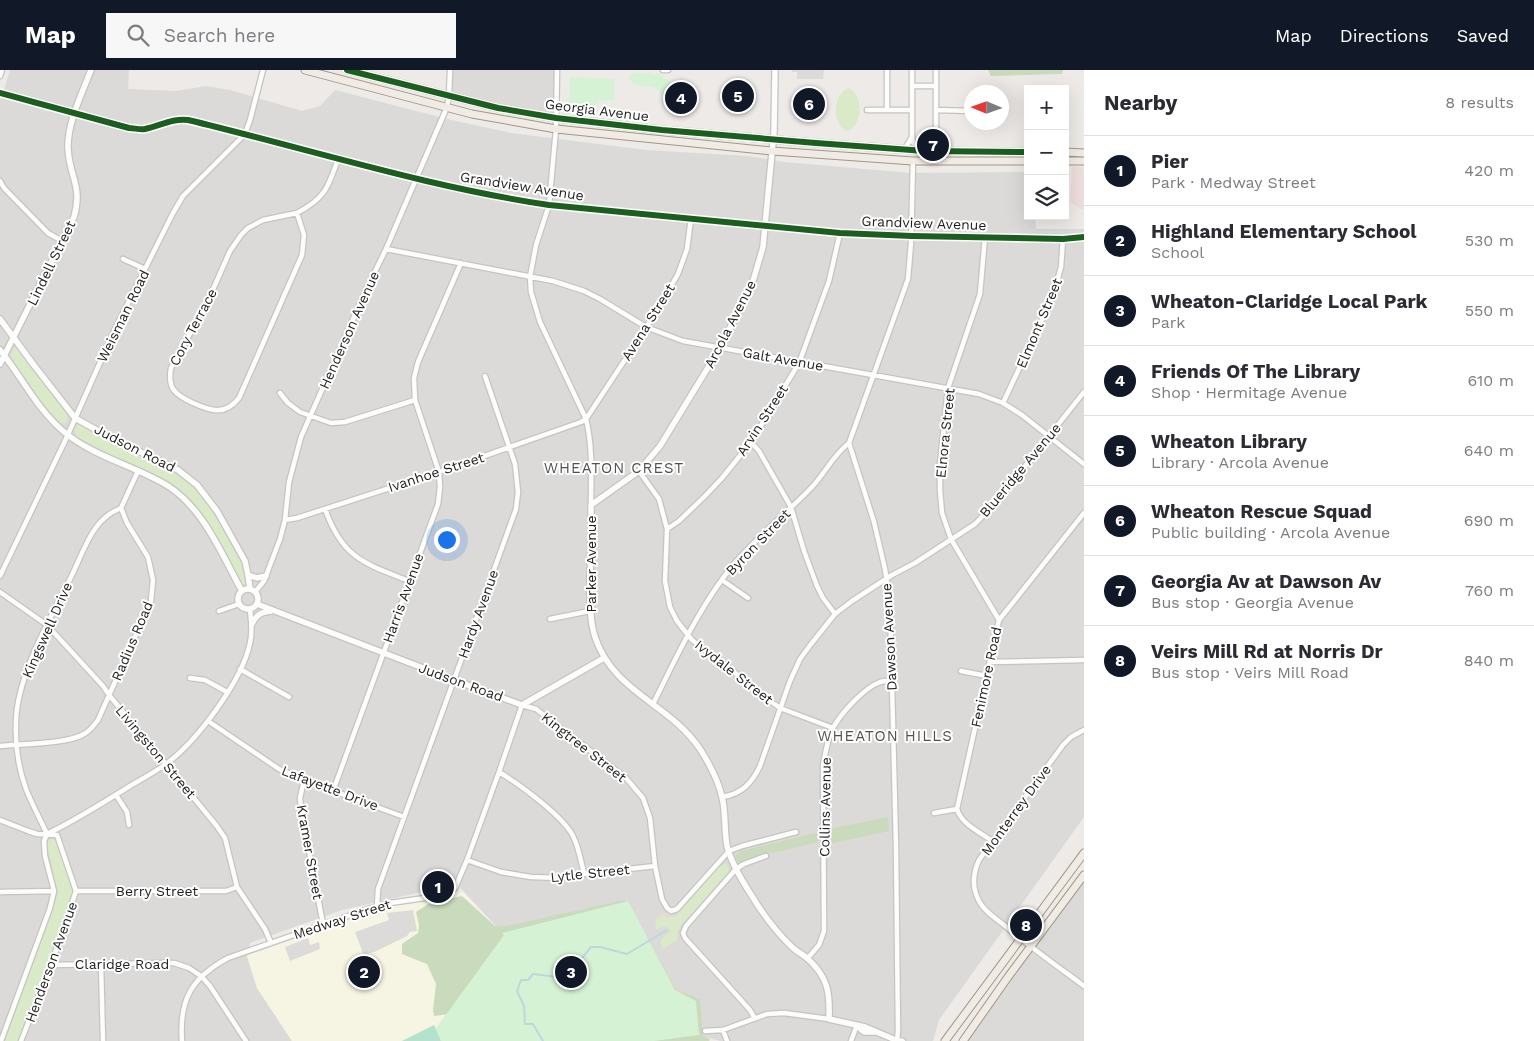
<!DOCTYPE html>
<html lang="en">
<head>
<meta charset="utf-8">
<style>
	:root { --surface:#fff; --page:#f7f7f7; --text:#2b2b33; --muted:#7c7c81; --line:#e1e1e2; --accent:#111827 }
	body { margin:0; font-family:"Work Sans",sans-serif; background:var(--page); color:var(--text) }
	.controls { position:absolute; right:15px; top:15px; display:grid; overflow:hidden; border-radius:0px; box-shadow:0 5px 20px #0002 }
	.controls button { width:45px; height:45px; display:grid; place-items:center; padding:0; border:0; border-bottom:1px solid var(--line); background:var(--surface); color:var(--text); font:25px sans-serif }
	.compass { position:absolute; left:964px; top:15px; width:45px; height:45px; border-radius:50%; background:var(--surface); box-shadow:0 5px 20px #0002; rotate:272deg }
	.you { position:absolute; left:446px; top:469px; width:18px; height:18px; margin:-12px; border:4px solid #fff; border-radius:50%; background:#1a73e8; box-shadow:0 0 0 8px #1a73e833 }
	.badge { display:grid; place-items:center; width:32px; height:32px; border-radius:50%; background:var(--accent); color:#fff; font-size:16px; font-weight:700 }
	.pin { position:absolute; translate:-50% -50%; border:2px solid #fff; box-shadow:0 1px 5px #0006 }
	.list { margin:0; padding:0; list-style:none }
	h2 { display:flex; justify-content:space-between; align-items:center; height:65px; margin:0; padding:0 20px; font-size:21px }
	h2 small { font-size:16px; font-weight:400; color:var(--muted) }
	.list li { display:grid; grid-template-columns:32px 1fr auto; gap:15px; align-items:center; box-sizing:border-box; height:70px; padding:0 20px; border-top:1px solid var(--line) }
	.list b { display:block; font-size:19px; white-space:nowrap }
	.list p { margin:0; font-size:16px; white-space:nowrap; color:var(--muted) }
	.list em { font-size:16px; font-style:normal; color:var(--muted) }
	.icon { flex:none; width:28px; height:28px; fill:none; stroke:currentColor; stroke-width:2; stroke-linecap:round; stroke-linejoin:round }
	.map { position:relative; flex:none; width:1084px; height:971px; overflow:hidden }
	header { display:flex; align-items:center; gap:30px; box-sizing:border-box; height:70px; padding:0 25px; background:var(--accent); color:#fff }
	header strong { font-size:24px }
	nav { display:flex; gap:28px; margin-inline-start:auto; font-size:18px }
	.search { width:350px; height:45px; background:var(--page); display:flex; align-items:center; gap:12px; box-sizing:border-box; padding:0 18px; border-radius:0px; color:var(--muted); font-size:19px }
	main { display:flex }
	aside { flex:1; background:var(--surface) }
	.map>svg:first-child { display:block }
	.residential { fill:#dcdad8 }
	.commercial { fill:#eededd }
	.education { fill:#f6f4e2 }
	.grass { fill:#dae9c7 }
	.forest { fill:#c9dabd }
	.park { fill:#d6f2d4 }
	.pitch { fill:#b4e2cd }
	.parking { fill:#dddbda }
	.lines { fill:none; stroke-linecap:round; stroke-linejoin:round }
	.stream { stroke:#bbd8df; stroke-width:2 }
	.minor-casing { stroke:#c5c4c3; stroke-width:7 }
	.tertiary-casing { stroke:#c5c4c3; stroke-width:8 }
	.primary-casing { stroke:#a29784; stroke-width:9 }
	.minor { stroke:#fcfcfb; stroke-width:4.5 }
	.tertiary { stroke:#fcfcfb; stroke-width:5.5 }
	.primary { stroke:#f0ebe5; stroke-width:7 }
	.cycleway-casing { stroke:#fff; stroke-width:9 }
	.cycleway { stroke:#1b5e20; stroke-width:6 }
	.labels { text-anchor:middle; stroke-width:4; stroke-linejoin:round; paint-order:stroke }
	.street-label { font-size:14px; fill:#1e1e1e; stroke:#fff }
	.neighbourhood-label { font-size:15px; letter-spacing:1px; fill:#515151; stroke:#fff }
</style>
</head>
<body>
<header>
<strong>Map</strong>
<div class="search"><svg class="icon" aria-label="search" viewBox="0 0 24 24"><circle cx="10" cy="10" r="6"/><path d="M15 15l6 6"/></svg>Search here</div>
<nav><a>Map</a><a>Directions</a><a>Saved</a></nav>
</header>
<main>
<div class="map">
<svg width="1084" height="971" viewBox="0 0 1084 971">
	<rect width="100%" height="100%" fill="#edeae7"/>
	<path class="residential" d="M10,0H129L128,19L176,21L206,16L230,20L302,41L320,36L335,20L447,49L511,63L646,80L748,86L785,92L910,103L1028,102V146H1035L1036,159H1084V747L939,950L933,971H720L699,965L502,863L457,814L342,840L250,873L247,886L257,918L292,971H0V29H1Z
		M450,0H557L556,48L449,26Z
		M1084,805V971H963Z"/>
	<path class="commercial" d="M1072,97H1084V139H1081L1070,132Z"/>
	<path class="education" d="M463,822L504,865L426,971H292L257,918L247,886L252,879L385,835Z"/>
	<path class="grass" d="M849,18C864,25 863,56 847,61C831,54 833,23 849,18Z
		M16,278L20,281L68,343L67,350L65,353H60L34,323L13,294L11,286L13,279Z
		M77,355H84L175,400L198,419L209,432L241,489L244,495L246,514L242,515L204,447L187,426L175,416L162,409L108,383L77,367L74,360Z
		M49,769L55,770L59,775L73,818L74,822L18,971H5L58,823L47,774Z
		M726,794L729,799L727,804L681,855L678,860L677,870L663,879L660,871L671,861L665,856L655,860L656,849L664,844L667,847L676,846L719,797Z"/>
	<path class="forest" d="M988,0H1063L1062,4L991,6Z
		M888,747L889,761L829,774V759Z
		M819,762L818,772L781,781L767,783L739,793L735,786L741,781Z
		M462,826L495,856H507L625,830L637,861L647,867L676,920L700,929L702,955V965L710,969L709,971H575L457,943L434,946L433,940L436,914L427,894L402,884V874L418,863L419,855L416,842L430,833Z"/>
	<path class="park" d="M634,3H651L653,6L657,3C663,6 666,10 672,12L671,27L662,26C655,8 633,24 629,6Z
		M570,7L614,9L615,30L598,31L593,38H569Z
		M628,831L675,920L696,931L699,965L654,971H427L504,865L502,863Z"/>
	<path class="pitch" d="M434,955L441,971H402Z"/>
	<path class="parking" d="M792,0H824L823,9H797V2H792Z
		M413,840L417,861L410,862L407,866L389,875L374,882L366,884L363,883L355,862L389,850L387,843Z
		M308,868L310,875L319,872L320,879L290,891L285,877Z"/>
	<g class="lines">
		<path class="stream" d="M543,971L533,954H525L524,936L517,921L521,910H528L533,904L566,908L591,877H600L627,884L667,860"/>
		<g class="minor-casing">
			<path id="minor" d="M557,0L556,59L549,135L536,175L530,207L531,222L540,252L586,349C593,378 591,406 591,435
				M663,0H668
				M887,0V40
				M912,0V67L913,72L920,81
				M0,6L2,0
				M912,16H936
				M0,23L129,58C134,58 140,60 145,59C160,56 172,48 188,50C309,79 427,117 549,135L840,163L912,166L1063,169L1084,167
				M867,40H912
				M936,40L972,41
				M936,60V0
				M904,80L912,67
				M0,111L4,118L48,163L62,171
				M297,143L304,165L302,185L239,328C225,346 211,341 193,333C176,325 167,319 171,298L207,233L230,181L241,165L248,158L263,150Z
				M297,143C325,128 328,118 338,89
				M985,167L980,224L948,318L940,394V420L942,443L951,469L999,550
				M386,179L553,211L584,221L600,229L646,257L683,271L979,324L1003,333L1022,345L1084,394
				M123,189L145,199
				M280,323L288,333L300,342L331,353L345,352L415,330
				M1003,333L1053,226L1061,197L1063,169
				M751,372L759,381L791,437L804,481L817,516L823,528L835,544
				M639,401L659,429L667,459L665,511L670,537L677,551L692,570L727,596L755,620L780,638L833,658
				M325,439C343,489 364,493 409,511
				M285,450L297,448L439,402L581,352L586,349L655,244L678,204L687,179L691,148
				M667,459L679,451L705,426L722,408L751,372L799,293L829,211L840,163
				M0,506L65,371L115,259L173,143L183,126L245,64L250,50L263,0
				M722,510L748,528
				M0,522L47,555L103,616L109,625L216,755L225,768L237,817L265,859L271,873
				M255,522L264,511L280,469L285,450L289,412L301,367L366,220L386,179L447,37L449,26L450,0
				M219,541L239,534
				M550,549L590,541
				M990,592L1084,590
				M240,599L289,627
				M961,601L987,606
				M190,608L205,610L227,622
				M653,634C677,586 699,537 733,495C757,467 787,443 812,417C825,403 834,384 849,373
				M208,651L279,699L304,710L404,747
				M1084,660L1071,667L1063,675L979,790C973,803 972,818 979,831C984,841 995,848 1004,855C1030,877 1057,896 1084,916
				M0,676C21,674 68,674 84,664C90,661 94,655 98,650L151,531L153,510L148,487L127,453L121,438
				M499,702C519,714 563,746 573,766C579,778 581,791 584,804
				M304,710L300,728L301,739L323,854
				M333,721L438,434L440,417L439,402L415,330L414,308L418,292L461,193
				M116,725L127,742L129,755
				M722,727C742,724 752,713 760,696L790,611L800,589L811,574L835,544L852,531L892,505L915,493L975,454L999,429L1084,322
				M934,743L957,739
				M0,750L28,761L37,764L57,765L76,821L51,895L21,971
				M47,764C40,749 32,734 26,719C18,697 15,674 16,651C17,606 51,547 71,507C78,493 86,471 95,459C101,450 111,442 121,438L138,401
				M992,771C980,762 961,754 957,739L999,550L1084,443
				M467,790L501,802L531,807L562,808L584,804L655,796
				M76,821H226L237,817
				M0,822L54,821
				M377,836L378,819L516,439L518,422L515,394L485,306
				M807,889L819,875L824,861L823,696C825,684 827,670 833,658C841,643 864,618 880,612C884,611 888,611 892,610
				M101,894L103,971
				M51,895L165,893H174L189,898L201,906L210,916L246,971
				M754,947L750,940L685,868L683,863L686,856L736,799L744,794L766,786
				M723,960L727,971
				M705,961L723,960L767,944L784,943L829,949
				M1,971L50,838L54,821L45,786L44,771L47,764C76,750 103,733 130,716C142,709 155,702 166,694C197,671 242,611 250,573C253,561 251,551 250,539
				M182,971C179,930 191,908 228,888L377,836L390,833L439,826L448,823L455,818L467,790L499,702L522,635L536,639L626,708L643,728L650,748L655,796L662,829L667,838L671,841L677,839L729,781L742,776L796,762
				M851,971L857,955
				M903,971L897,970L898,961L896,777L890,532L885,499L874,452L849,373L908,209L911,173L913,91"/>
		</g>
		<g class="tertiary-casing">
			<path id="tertiary" d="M775,0L774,62L765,155L763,177L753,211L720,278L660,376L639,401L591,435C591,459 591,483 590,507C590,527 589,548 595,567C613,622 670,634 700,679C709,693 718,710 722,727C726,742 724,760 727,776C731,792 741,809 750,823C762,843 775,861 792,877C796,881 802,884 807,888C828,907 830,922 829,949L865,957L898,971
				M0,249L33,294L75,348L111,368L178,400L197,415L217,441L245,491L248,505L250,519
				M0,280C22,307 37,339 63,361C93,387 136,396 168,416C204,439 222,485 242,521
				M0,294L74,147C83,115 69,107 68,78C67,54 82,23 91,0
				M248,505L257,508L266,506
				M238 529a10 10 0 1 1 20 0a10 10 0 1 1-20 0Z
				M257,534L454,610L522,635L604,588
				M252,554C256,545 261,542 271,541
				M857,956L864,962H875"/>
		</g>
		<g class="primary-casing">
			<path id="primary" d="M305,0L472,44L556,59L772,81L913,91H1028
				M347,0L498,38L556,48L662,60L816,73L925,81L1028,82
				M1065,82L1084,83
				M1065,91H1084
				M945,971L1084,783
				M963,971L1008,907L1084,805"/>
		</g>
		<use href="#minor" class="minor"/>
		<use href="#tertiary" class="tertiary"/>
		<use href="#primary" class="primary"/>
		<g class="cycleway-casing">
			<path id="cycleway" d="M347,0L498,38L556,48L662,60L816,73L925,81L1028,82
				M0,23L129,58C134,58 140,60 145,59C160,56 172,48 188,50C309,79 427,117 549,135L840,163L912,166L1063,169L1084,167"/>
		</g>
		<use href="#cycleway" class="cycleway"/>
	</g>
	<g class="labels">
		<g class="street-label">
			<text transform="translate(597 40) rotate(7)" y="5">Georgia Avenue</text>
			<text transform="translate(522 116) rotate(9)" y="5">Grandview Avenue</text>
			<text transform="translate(924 153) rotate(2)" y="5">Grandview Avenue</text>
			<text transform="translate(51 193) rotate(-64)" y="5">Lindell Street</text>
			<text transform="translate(123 246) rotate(-64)" y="5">Weisman Road</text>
			<text transform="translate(648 252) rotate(-58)" y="5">Avena Street</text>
			<text transform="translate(1039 253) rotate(-67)" y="5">Elmont Street</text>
			<text transform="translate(730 254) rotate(-63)" y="5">Arcola Avenue</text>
			<text transform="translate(193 257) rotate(-62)" y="5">Cory Terrace</text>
			<text transform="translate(349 260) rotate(-66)" y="5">Henderson Avenue</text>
			<text transform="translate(783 289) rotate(10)" y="5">Galt Avenue</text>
			<text transform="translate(762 350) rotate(-57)" y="5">Arvin Street</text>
			<text transform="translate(945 363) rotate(-84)" y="5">Elnora Street</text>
			<text transform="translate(135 378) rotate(27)" y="5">Judson Road</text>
			<text transform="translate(1020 400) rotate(-50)" y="5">Blueridge Avenue</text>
			<text transform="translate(436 402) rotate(-18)" y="5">Ivanhoe Street</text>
			<text transform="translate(758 472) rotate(-46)" y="5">Byron Street</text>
			<text transform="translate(591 494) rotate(-90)" y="5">Parker Avenue</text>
			<text transform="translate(403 528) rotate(-70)" y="5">Harris Avenue</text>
			<text transform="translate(478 544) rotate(-70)" y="5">Hardy Avenue</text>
			<text transform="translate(47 560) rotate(-66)" y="5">Kingswell Drive</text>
			<text transform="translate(889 567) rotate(-93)" y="5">Dawson Avenue</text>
			<text transform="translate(132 571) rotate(-67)" y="5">Radius Road</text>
			<text transform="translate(734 602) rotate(38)" y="5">Ivydale Street</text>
			<text transform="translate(986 607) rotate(-78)" y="5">Fenimore Road</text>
			<text transform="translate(461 612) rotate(20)" y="5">Judson Road</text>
			<text transform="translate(584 677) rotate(38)" y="5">Kingtree Street</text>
			<text transform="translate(156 682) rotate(50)" y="5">Livingston Street</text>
			<text transform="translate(330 718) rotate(21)" y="5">Lafayette Drive</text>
			<text transform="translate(825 737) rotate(-89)" y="5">Collins Avenue</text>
			<text transform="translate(1016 740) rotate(-54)" y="5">Monterrey Drive</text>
			<text transform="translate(310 782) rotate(80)" y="5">Kramer Street</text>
			<text transform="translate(590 803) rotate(-6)" y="5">Lytle Street</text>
			<text x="157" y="826">Berry Street</text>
			<text transform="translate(342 849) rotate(-18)" y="5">Medway Street</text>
			<text transform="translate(51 892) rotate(-70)" y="5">Henderson Avenue</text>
			<text x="122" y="899">Claridge Road</text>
		</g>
		<g class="neighbourhood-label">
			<text x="614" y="403">WHEATON CREST</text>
			<text x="885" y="671">WHEATON HILLS</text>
		</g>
	</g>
</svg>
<div class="controls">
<button>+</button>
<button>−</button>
<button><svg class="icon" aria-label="layers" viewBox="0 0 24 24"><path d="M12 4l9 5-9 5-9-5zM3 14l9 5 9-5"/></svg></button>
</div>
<svg class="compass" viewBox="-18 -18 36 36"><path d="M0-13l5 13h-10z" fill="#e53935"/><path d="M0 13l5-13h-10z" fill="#7c7c81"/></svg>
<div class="you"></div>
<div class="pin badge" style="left:438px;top:817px">1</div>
<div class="pin badge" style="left:364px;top:902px">2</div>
<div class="pin badge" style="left:571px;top:902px">3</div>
<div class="pin badge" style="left:681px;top:28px">4</div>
<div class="pin badge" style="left:738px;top:26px">5</div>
<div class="pin badge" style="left:809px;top:34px">6</div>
<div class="pin badge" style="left:933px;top:75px">7</div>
<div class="pin badge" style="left:1026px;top:855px">8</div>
</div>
<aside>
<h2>Nearby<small>8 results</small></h2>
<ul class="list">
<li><span class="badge">1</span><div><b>Pier</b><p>Park · Medway Street</p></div><em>420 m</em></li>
<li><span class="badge">2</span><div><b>Highland Elementary School</b><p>School</p></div><em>530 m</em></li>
<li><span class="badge">3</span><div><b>Wheaton-Claridge Local Park</b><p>Park</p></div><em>550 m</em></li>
<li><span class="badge">4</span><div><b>Friends Of The Library</b><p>Shop · Hermitage Avenue</p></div><em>610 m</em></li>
<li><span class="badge">5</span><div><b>Wheaton Library</b><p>Library · Arcola Avenue</p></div><em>640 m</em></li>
<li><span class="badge">6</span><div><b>Wheaton Rescue Squad</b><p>Public building · Arcola Avenue</p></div><em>690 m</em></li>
<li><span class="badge">7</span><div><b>Georgia Av at Dawson Av</b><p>Bus stop · Georgia Avenue</p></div><em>760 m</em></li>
<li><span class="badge">8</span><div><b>Veirs Mill Rd at Norris Dr</b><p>Bus stop · Veirs Mill Road</p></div><em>840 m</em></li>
</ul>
</aside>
</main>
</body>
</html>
